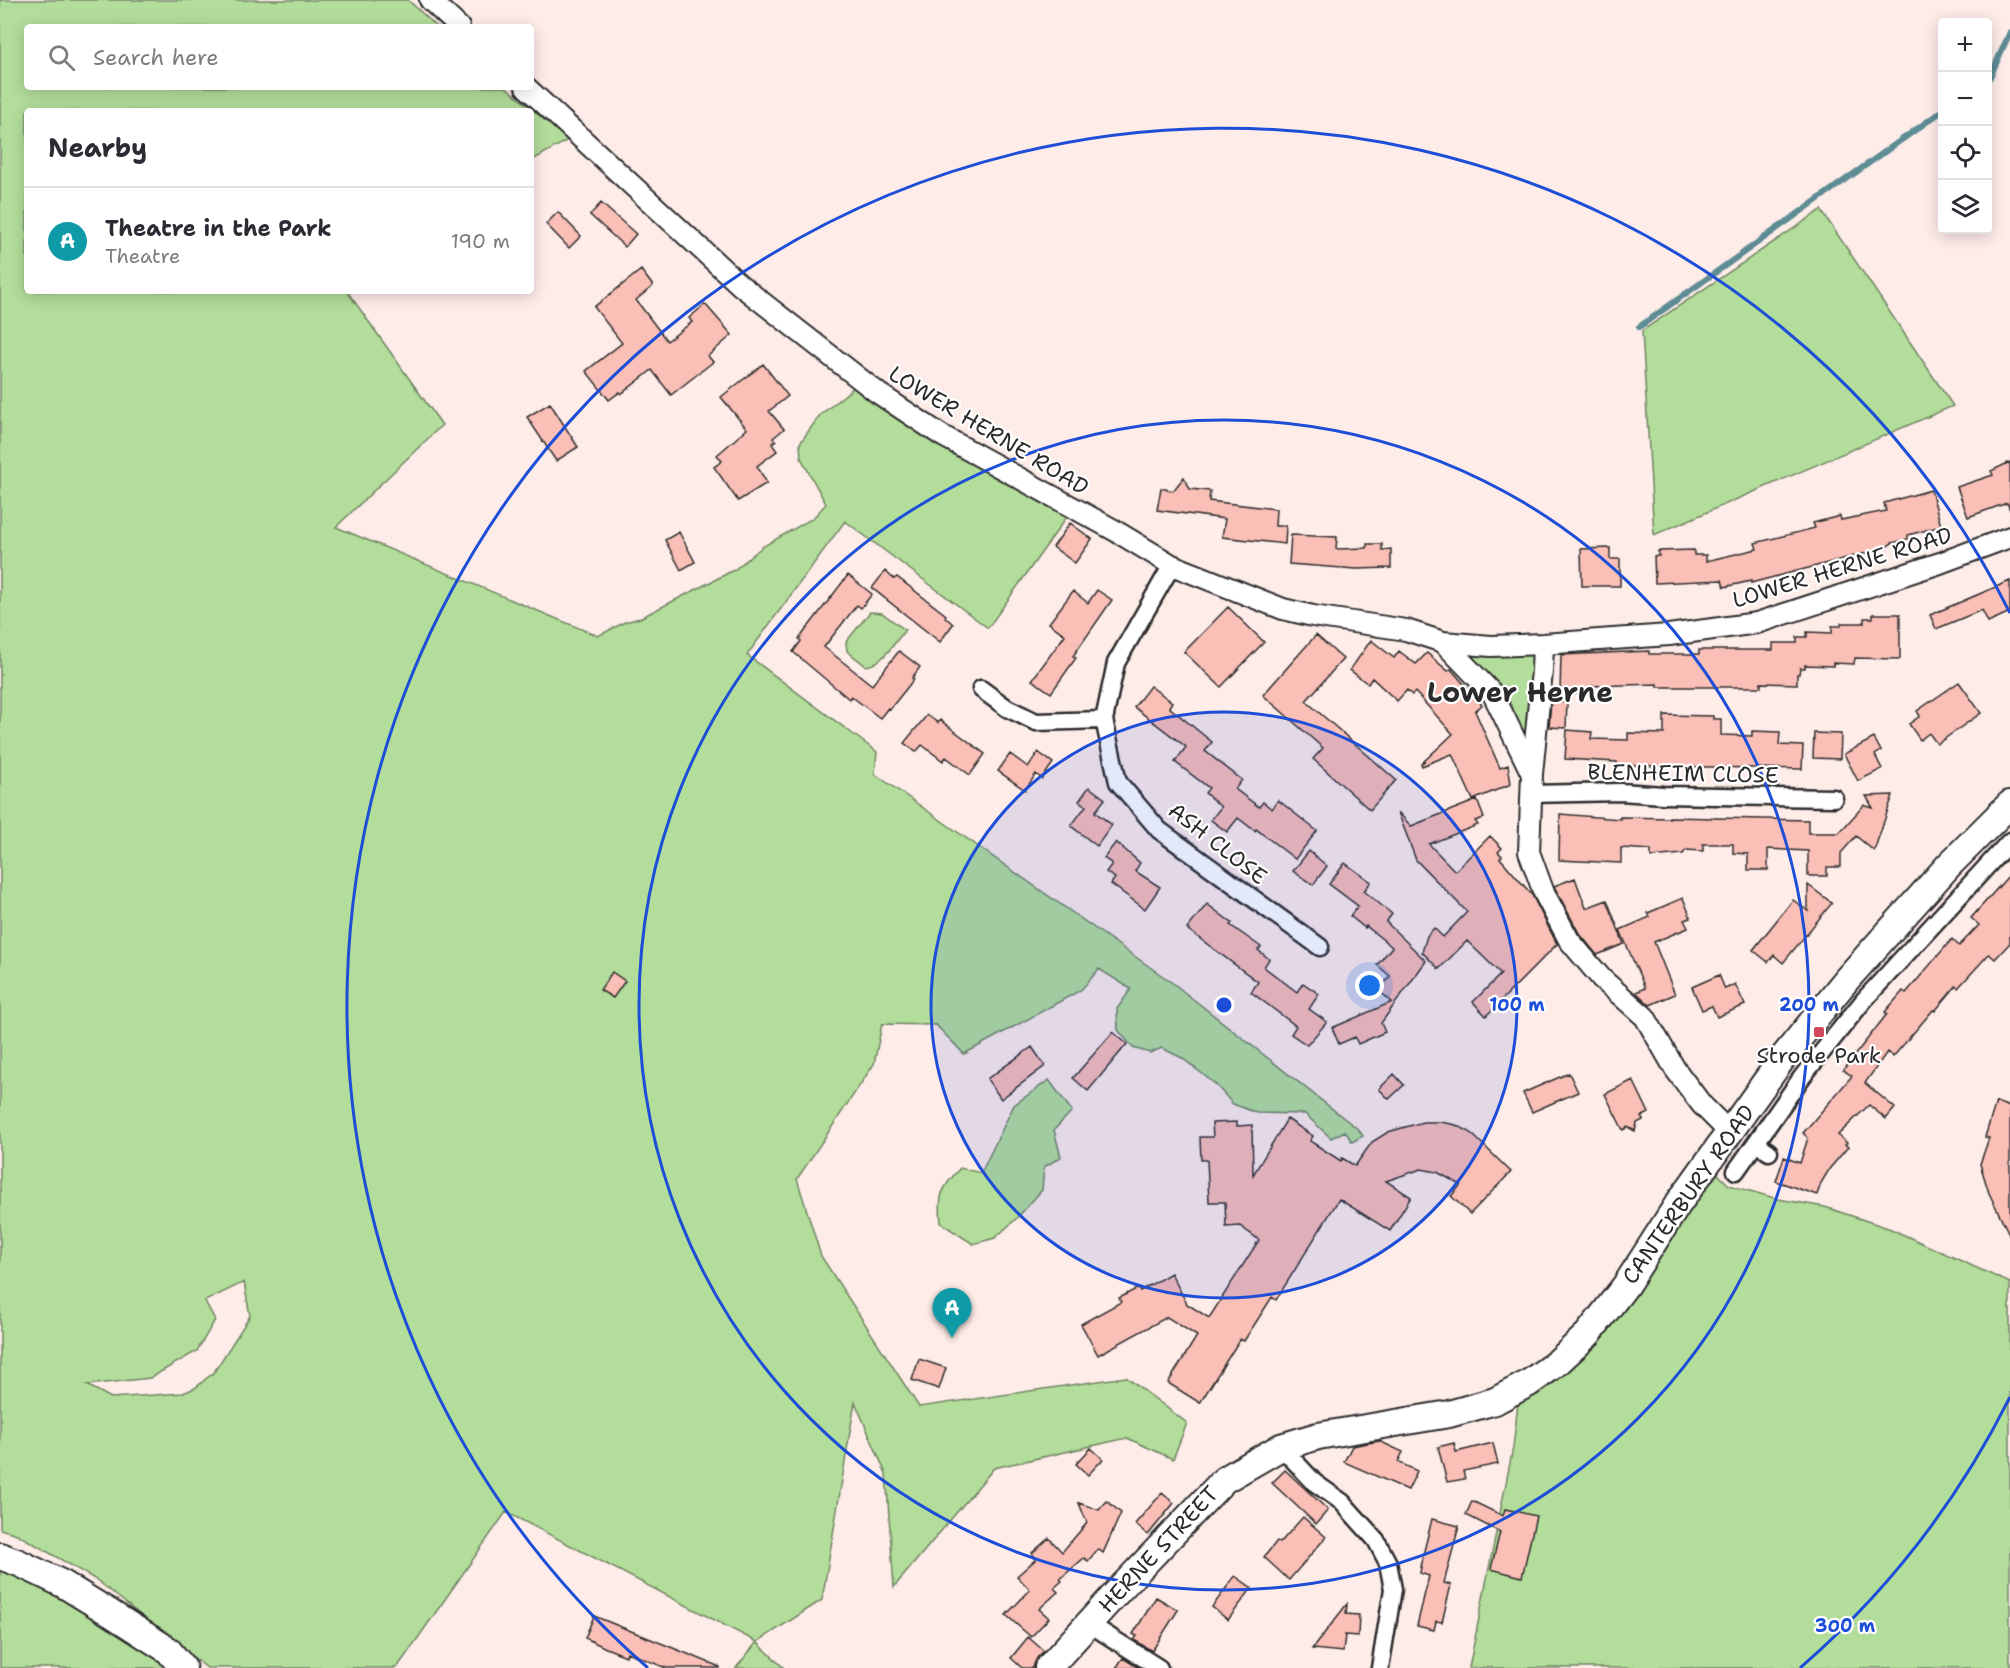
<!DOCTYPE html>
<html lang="en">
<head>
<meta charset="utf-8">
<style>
	:root { --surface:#fff; --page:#f7f7f7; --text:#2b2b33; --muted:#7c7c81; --line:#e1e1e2; --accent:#2563eb }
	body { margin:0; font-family:"Shantell Sans",sans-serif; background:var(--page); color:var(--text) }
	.controls { position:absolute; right:18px; top:18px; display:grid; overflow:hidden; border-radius:6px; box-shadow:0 3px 15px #0003 }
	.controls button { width:54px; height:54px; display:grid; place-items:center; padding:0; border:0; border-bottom:2px solid var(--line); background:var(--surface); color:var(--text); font:30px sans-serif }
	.you { position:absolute; left:1370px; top:986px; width:21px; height:21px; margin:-15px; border:4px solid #fff; border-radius:50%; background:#1a73e8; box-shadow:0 0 0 9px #1a73e833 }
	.badge { display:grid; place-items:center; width:39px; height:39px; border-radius:50%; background:var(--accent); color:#fff; font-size:20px; font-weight:700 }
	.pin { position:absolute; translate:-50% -50px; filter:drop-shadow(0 2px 3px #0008) }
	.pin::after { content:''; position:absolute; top:32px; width:21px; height:18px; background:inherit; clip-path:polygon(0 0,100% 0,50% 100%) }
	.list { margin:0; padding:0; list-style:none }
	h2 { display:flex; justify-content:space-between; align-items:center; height:78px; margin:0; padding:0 24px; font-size:26px }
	h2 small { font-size:20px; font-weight:400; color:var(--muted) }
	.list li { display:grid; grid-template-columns:39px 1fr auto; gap:18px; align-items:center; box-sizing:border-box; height:108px; padding:0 24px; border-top:2px solid var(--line) }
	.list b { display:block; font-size:22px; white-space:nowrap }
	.list p { margin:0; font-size:20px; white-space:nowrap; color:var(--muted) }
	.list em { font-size:20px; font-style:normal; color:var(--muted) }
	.icon { flex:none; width:33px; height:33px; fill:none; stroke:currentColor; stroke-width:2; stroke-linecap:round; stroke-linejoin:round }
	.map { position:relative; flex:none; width:2010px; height:1668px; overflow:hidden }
	.search { position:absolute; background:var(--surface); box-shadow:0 3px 15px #0003; left:24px; top:24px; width:510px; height:66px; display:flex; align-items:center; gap:15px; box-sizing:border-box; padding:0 21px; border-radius:6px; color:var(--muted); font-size:22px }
	.panel { position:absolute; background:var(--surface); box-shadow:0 3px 15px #0003; left:24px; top:108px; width:510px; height:186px; border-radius:6px }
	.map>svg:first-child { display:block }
	.green { fill:#b3dd9a; stroke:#6f8462; stroke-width:1.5; fill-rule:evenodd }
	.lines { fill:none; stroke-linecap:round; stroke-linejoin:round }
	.stream { stroke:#5d8c95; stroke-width:6 }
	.building { fill:#fabfb6; stroke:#2b2b2b; stroke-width:1.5 }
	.minor-casing { stroke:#2b2b2b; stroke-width:21 }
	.tertiary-casing { stroke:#2b2b2b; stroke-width:24 }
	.primary-casing { stroke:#2b2b2b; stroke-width:30 }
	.minor { stroke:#fff; stroke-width:16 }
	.tertiary { stroke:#fff; stroke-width:20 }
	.primary { stroke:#fff; stroke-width:26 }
	.ring { fill:none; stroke:#1d4ed8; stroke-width:3 }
	.poi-dot { fill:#d1495b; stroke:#fff; stroke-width:2 }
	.labels { text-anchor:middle; stroke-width:4.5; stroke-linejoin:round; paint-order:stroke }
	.street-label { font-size:22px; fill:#2b2b2b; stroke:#fff }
	.poi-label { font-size:22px; fill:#2b2b2b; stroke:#fff }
	.district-label { font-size:28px; font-weight:bold; fill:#2b2b2b; stroke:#fff }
	.centre { fill:#1d4ed8; stroke:#fff; stroke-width:3 }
	.ring-label { font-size:18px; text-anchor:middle; font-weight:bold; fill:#1d4ed8; stroke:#fff; stroke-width:4.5; stroke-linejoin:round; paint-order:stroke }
</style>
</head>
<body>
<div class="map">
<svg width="2010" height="1668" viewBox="0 0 2010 1668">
	<rect width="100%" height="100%" fill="#feece9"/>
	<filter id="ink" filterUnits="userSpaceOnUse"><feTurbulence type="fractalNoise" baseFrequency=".0167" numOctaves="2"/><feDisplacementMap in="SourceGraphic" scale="12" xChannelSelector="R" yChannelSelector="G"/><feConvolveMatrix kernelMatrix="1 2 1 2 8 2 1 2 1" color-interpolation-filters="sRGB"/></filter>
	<g filter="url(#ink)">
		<path class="green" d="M0,0H408L437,27H27V87H506L568,140L531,161V111H27V291H347L442,425L336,527L598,636L625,622L640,618L734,570L762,547L813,518L826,504L801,458L800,443L820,415L858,384L1078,501L988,628L845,521L747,655L877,752L875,774L1174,984L1359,1130L1363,1136L1352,1142L1345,1131L1331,1138L1305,1114L1257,1113L1233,1104L1215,1084L1182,1058L1162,1048L1150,1053L1133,1048L1118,1030L1117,1009L1131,989L1099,969L1081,990L964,1054L936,1025L882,1024L874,1064L797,1179L821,1256L919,1407L1126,1377L1187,1423L1173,1459L1127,1438L994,1468L894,1587L886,1474L855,1402L822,1600L757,1642L784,1668H736L757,1642L506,1512L397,1668H207L98,1581L17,1534L0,1529ZM244,1282L250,1316L214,1372L195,1388L183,1393L111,1398L87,1385L150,1378L197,1351L215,1320L205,1301Z
			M1821,210L1953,406L1654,535L1642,331Z
			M870,612L882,613L905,630C894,643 883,664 866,666L847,651L846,642Z
			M1443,642L1543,644L1532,774L1493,694Z
			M1049,1080L1072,1111L1054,1130L1061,1157L1044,1167L1042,1190L1017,1218L995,1238L973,1244L941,1223C938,1195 941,1189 960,1168L981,1173L1014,1105Z
			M1708,1164L1729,1185L1778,1199L1825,1207L1891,1229L2010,1283V1668H1469L1513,1448L1518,1403L1529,1383L1558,1362Z
			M0,1556L183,1668H0Z"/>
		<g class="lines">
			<path class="stream" d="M1988,79L1990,77L2010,32
				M1639,327L1942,111"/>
		</g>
		<path class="building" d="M601,203L636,234L625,247L590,215Z
			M558,212L581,236L569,248L546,224Z
			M641,270L653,286L636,300L667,341L692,322L689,318L705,304L732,335L708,356L713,362L671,395L652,370L621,394L620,392L609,400L586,371L622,343L594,307Z
			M763,364L788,396L769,411L784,429L773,438L776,441L772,444L777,451L757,466L767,483L738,501L714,467L722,461L717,455L747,429L721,397Z
			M550,403L578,447L556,461L527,417Z
			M2010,462V510L2007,503L1968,517L1957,487L1993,475L1991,471Z
			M1184,477L1190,489L1210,491L1209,501L1276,509L1275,526H1286L1285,544L1222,537L1225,519L1157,510L1161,488L1173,491Z
			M1931,490L1941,526L1908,535V539L1892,543L1885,548L1751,583V581L1724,587L1722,580L1655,583L1654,556H1659L1658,551L1694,550V555H1706V561L1757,549L1755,543L1815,528L1813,523L1840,516L1841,520L1886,511L1884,503Z
			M1070,523L1092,539L1075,563L1053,547Z
			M679,532L695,562L681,570L665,540Z
			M1291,535L1337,537L1336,549L1367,548V544H1382V550L1391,549V568L1356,569L1289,564Z
			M1610,548V559H1620V586H1582L1581,549Z
			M885,571L894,579L897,577L946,615L945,617L953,624L940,642L872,588Z
			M848,575L872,594L861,608L857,605L824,647L872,685L899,651L920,667L912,678L914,679L890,709L888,708L880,718L851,696L849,699L793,652L801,641L799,639Z
			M2010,581V612L1988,622L1982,610L1936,629L1930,615Z
			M1097,590L1112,600L1073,656L1076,658L1051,693L1032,680L1065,635L1049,623L1073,591L1088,603Z
			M1228,607L1264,642L1221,687L1184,652Z
			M1873,614H1900V659L1855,658L1854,664L1833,663V666L1805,665V668H1800L1799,674H1797V684L1761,683V687H1658V684L1589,686L1588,694L1560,693L1561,655L1649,651V654H1699V650H1773V643H1797V637H1807V632L1832,633V626H1841V623H1864V618H1873Z
			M1316,635L1343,659L1306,701L1396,780L1370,810L1313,759L1323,748L1263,695Z
			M1371,640L1394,658L1399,651L1416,664L1427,653L1448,671L1451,669L1482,705L1475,711L1500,768L1508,765L1511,784L1473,800L1452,754L1422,766L1421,764L1453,734L1415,692L1412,695L1407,690L1397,701L1372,678L1368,684L1350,670Z
			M1959,682L1981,713L1937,744L1929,733L1920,740L1909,724L1920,716L1917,711Z
			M1150,686L1172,702L1169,707L1212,742L1205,751L1242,780L1235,789L1259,807L1263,802L1272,809L1278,800L1317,831L1295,859L1256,829L1255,831L1238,818L1227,832L1211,820L1221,807L1205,793L1209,788L1175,762L1186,747L1134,707Z
			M1551,701L1567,702L1566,728L1549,727Z
			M927,715L938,723L940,720L985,754L970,775L946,757L943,761L922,745L916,752L904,743Z
			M1664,715L1713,716V719H1721V735L1752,736V731L1780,732L1779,745L1803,746L1802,769L1617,765V762L1565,759L1567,730L1592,732L1591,739L1628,740V733L1664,734Z
			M1814,733L1841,734L1840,759L1813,758Z
			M1874,738L1881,751L1875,755L1882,769L1858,781L1844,754Z
			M1038,752L1053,763L1042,779L1036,774L1025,790L998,771L1010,754L1028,767Z
			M1089,787L1105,799L1095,812L1112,825L1097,846L1071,826L1086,806L1079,801Z
			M1893,795L1874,851L1856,836L1841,853V867H1827V876H1808V851L1768,849V870H1748V854L1733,853V844H1703V851L1686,850L1683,854L1651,857V850L1621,848V863L1559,860L1560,814L1620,819V817L1669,818V817L1808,820V833H1839L1864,805L1873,808L1866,796Z
			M1477,800L1484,818L1475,821L1478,825L1429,844L1455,871L1490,836L1502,848L1498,852L1502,856L1500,858L1532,895L1557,944L1486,1016L1473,1002L1501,974L1467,941L1439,969L1422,952L1427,936L1434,928L1443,937L1467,912L1416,860L1398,812L1411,826Z
			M1116,842L1140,863L1135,871L1160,887L1145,909L1111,884L1115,878L1106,872L1112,864L1104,858Z
			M1309,851L1327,866L1313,885L1293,871Z
			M1345,863L1371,882L1364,891L1392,914L1386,922L1426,961L1381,1023L1385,1032L1358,1044L1355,1037L1339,1044L1332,1028L1392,1002L1379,991L1390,976L1377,965L1392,947L1366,926L1365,928L1350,916L1358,906L1329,884Z
			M2010,874V943L1995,959L1989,954L1958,988L1956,986L1935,1011L1933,1010L1893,1057L1887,1052L1865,1083L1895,1108L1886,1119L1869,1105L1838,1135L1847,1143L1845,1145L1848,1147L1830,1168L1821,1183L1817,1195L1776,1181L1784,1157L1800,1163L1808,1138L1803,1133L1852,1076L1843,1070L1887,1014L1885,1012L1903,991L1906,993L1952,939L1959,946L1979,925L1971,918Z
			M1575,878L1586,908L1607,900L1624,944L1597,955L1579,933L1554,886Z
			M1808,885L1832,903L1783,963L1774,955L1768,962L1753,950L1793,900L1808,911Z
			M1683,898L1691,918L1684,920L1688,928L1654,942L1675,994L1650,1005L1636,992L1645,988L1620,930L1650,917L1648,913Z
			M1207,904L1232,923L1230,925L1261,947L1258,950L1269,959L1264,967L1297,992L1303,983L1319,994L1309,1009L1327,1022L1307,1045L1291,1034L1296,1026L1251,992L1258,982L1187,929Z
			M612,972L625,981L613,998L600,990Z
			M1719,975L1725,989L1735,984L1745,1005L1717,1017L1712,1006L1702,1010L1692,987Z
			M1113,1032L1127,1044L1088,1091L1073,1078Z
			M1032,1047L1045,1066L1001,1099L987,1079Z
			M1569,1073L1578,1092L1532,1112L1523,1093Z
			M1394,1074L1404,1085L1389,1099L1379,1089Z
			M1633,1080L1649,1113L1641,1117L1643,1120L1637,1123L1635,1131L1628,1127L1623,1130L1605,1094Z
			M1996,1102L2010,1107V1236L1989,1193L1980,1164L1989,1138L1985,1137Z
			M1287,1119L1313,1136L1310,1141L1341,1161L1342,1158L1355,1166L1372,1142L1388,1132L1423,1122H1441L1456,1125L1470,1132L1511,1172L1470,1214L1451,1196L1461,1185L1437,1172L1421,1169L1386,1181L1411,1197L1390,1231L1339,1199L1276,1300L1272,1297L1244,1341L1240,1339L1200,1403L1168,1383L1197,1336L1167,1317L1098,1355L1081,1324L1121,1302L1119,1298L1138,1288L1140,1291L1171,1273L1187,1304L1209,1318L1259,1240L1240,1226L1226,1227L1225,1202H1209L1207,1160H1201L1200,1137H1213L1212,1123L1237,1122V1126L1252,1125L1253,1175Z
			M919,1359L946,1368L939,1389L912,1380Z
			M1379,1441L1403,1452L1398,1462L1417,1471L1408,1490L1344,1462L1352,1446Z
			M1454,1443L1456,1452L1493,1443L1498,1464L1463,1471L1465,1479L1447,1482L1438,1447Z
			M1091,1448L1103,1459L1088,1475L1076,1464Z
			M1285,1470L1328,1510L1316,1524L1272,1483Z
			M1162,1493L1174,1503L1148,1535L1135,1524Z
			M1107,1501L1121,1513L1103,1553L1098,1549L1088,1561L1084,1558L1060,1579L1062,1581L1054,1588L1058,1592L1039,1609L1049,1618L1031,1637L1006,1615L1030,1590L1017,1576L1036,1559L1032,1553L1049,1538L1062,1552L1087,1523L1079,1503L1099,1510Z
			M1472,1501L1503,1516L1505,1509L1536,1516L1522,1577L1491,1569L1500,1532L1466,1515Z
			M1303,1517L1326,1537L1289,1580L1264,1557L1277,1541L1280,1543Z
			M1432,1519L1459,1526L1444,1583L1451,1585L1442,1622L1436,1621L1434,1630L1417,1626L1429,1576L1420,1573L1421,1567H1420Z
			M1235,1576L1252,1588L1228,1620L1212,1607Z
			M1156,1597L1178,1610L1152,1651L1134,1640L1137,1636L1133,1634Z
			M1347,1604L1346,1614L1359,1615L1358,1636L1345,1635L1343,1652L1312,1649Z
			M594,1616L720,1667V1668H666L627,1652L626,1656L606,1648L585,1638Z
			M1028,1637L1044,1651L1037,1658L1033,1668H1022L1011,1658Z
			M1123,1658L1139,1668H1116Z"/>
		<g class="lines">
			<g class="minor-casing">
				<path id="minor" d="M1172,565L1116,663L1104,720L1118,782L1159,830L1320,947
					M981,689L1007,708L1036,722L1104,720
					M1531,794L1621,792L1663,795L1834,798
					M1756,1143L1769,1152
					M1736,1171L1802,1077L1864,1000L2010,841
					M1281,1447L1315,1483L1342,1502L1376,1540L1388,1563L1393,1589L1380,1668
					M1088,1623L1159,1668"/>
			</g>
			<g class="tertiary-casing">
				<path id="tertiary" d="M430,0L459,27
					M526,87L740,285L878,393L941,435L1114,530L1172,565L1283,609L1313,616L1406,630L1443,642L1493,694L1532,774
					M1443,642L1491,646L1543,644L1669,635L1757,623L1940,563L2010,537
					M1543,644L1542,671L1532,774L1529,852L1544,893L1569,940L1602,979L1645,1017L1675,1069L1702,1105L1730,1133"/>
			</g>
			<g class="primary-casing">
				<path id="primary" d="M0,1556L19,1563L63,1584L107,1611L168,1650L183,1668
					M1048,1668L1120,1589L1224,1480L1281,1447L1318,1436L1449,1414L1495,1401L1529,1383L1558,1362L1588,1334L1626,1285L1678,1204L1782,1059L1847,979L1949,865L2010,804"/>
			</g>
			<use href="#minor" class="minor"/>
			<use href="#tertiary" class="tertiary"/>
			<use href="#primary" class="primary"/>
		</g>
	</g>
	<circle cx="1224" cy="1005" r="293" fill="#1d4ed8" fill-opacity=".12"/>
	<g class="ring">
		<circle cx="1224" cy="1005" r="293"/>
		<circle cx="1224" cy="1005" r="585"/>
		<path d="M2010 1397A878 878 0 0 1 1800 1668M648 1668A878 878 0 1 1 2010 613"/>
	</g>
	<rect class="poi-dot" x="1813" y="1026" width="12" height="12" rx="3"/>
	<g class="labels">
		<g class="street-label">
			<text transform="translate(989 430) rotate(31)" y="8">LOWER HERNE ROAD</text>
			<text transform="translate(1842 567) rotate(-17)" y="8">LOWER HERNE ROAD</text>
			<text transform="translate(1683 773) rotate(1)" y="8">BLENHEIM CLOSE</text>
			<text transform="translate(1218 843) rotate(38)" y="8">ASH CLOSE</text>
			<text transform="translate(1688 1194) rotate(-55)" y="8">CANTERBURY ROAD</text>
			<text transform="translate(1158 1549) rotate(-47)" y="8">HERNE STREET</text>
		</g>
		<g class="poi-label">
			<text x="1819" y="1063">Strode Park</text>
		</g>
		<g class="district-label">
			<text x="1520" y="702">Lower Herne</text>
		</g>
	</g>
	<circle cx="1224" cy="1005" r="9" class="centre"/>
	<g class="ring-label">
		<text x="1517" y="1011">100 m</text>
		<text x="1809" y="1011">200 m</text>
		<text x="1845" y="1632">300 m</text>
	</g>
</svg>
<div class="controls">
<button>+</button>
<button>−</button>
<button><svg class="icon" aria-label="locate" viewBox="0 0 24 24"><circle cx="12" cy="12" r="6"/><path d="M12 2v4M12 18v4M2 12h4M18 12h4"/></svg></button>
<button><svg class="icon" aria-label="layers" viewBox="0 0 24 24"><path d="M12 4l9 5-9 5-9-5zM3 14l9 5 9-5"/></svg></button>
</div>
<div class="you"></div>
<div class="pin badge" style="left:952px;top:1338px;background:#0f9aa8">A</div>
<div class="search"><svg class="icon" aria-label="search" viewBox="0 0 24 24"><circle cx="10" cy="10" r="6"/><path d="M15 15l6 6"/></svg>Search here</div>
<section class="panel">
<h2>Nearby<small></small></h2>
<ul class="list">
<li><span class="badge" style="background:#0f9aa8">A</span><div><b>Theatre in the Park</b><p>Theatre</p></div><em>190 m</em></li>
</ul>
</section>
</div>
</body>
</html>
